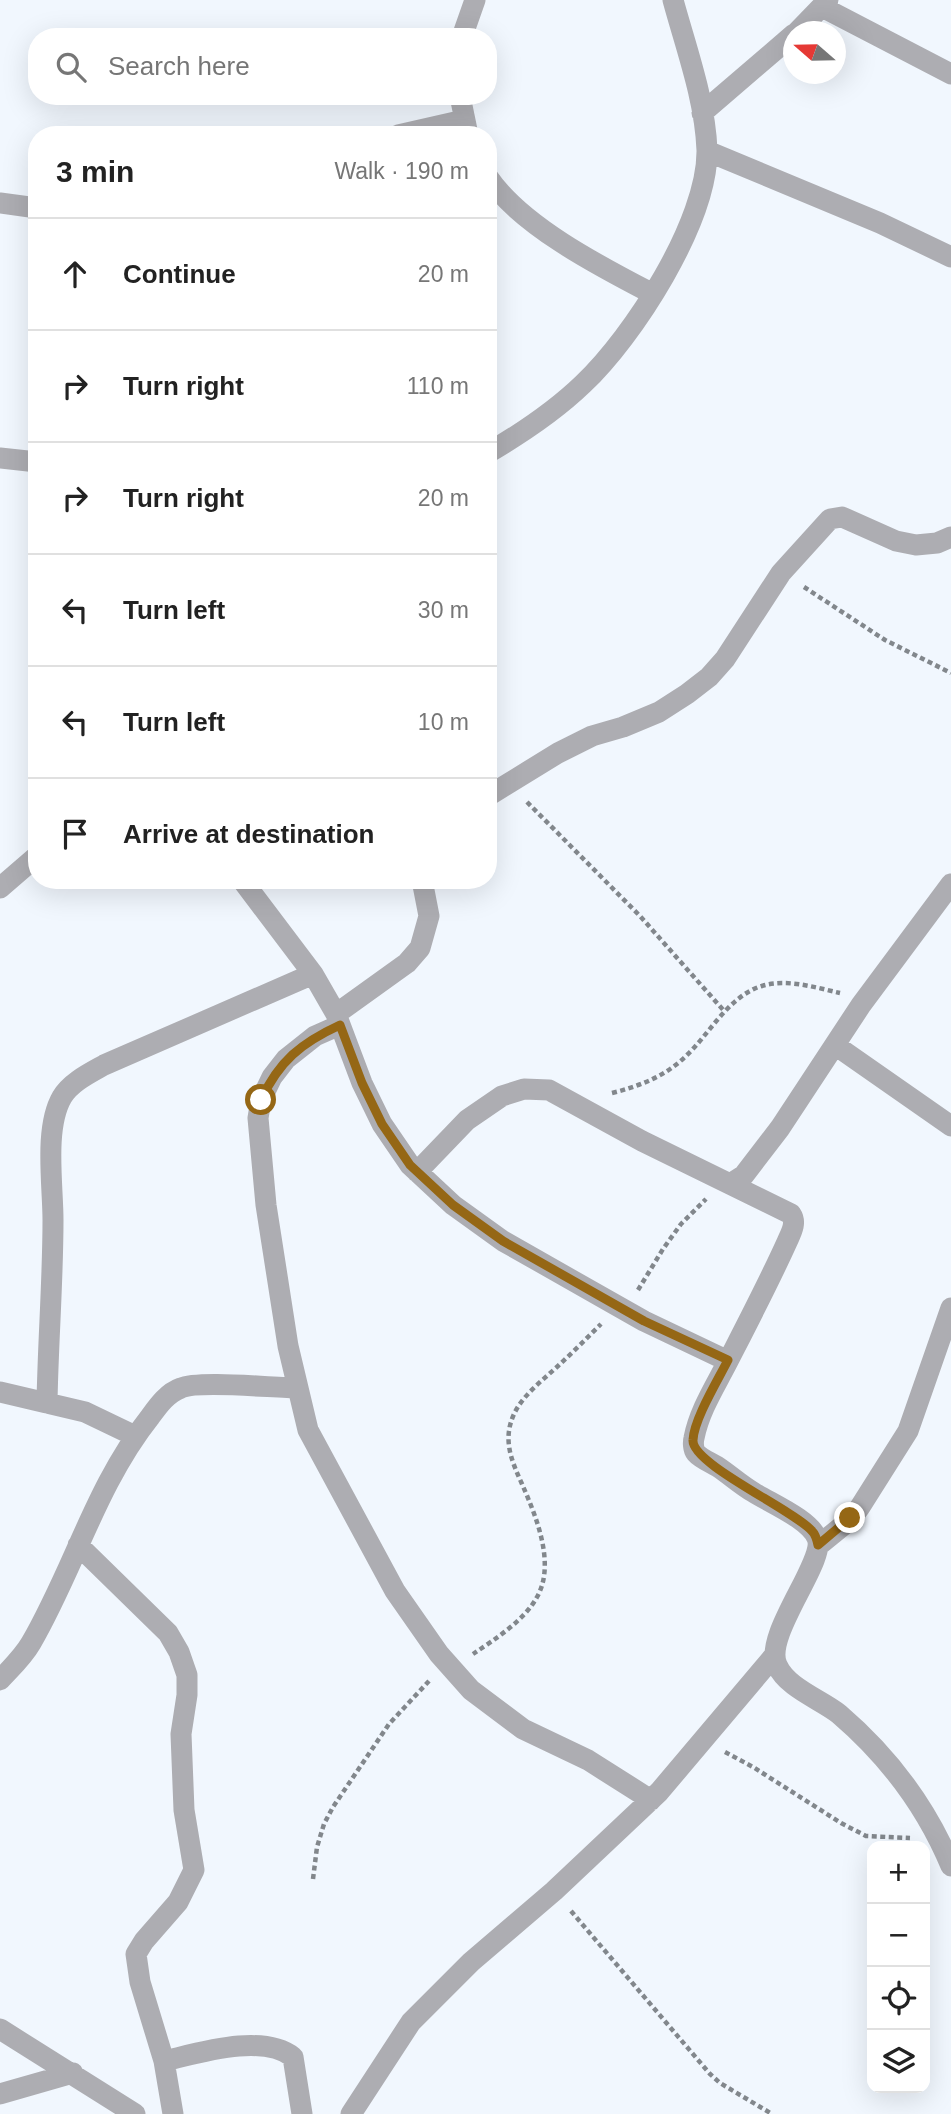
<!DOCTYPE html>
<html lang="en">
<head>
<meta charset="utf-8">
<style>
	:root { --surface:#fff; --page:#f6f6f6; --text:#222; --muted:#767676; --line:#e0e0e0 }
	body { margin:0; font-family:Helvetica,sans-serif; background:var(--page); color:var(--text) }
	.controls { position:absolute; right:21px; bottom:21px; display:grid; overflow:hidden; border-radius:14px; box-shadow:0 7px 28px #0002 }
	.controls button { width:63px; height:63px; display:grid; place-items:center; padding:0; border:0; border-bottom:2px solid var(--line); background:var(--surface); color:var(--text); font:35px sans-serif }
	.compass { position:absolute; left:783px; top:21px; width:63px; height:63px; border-radius:50%; background:var(--surface); box-shadow:0 7px 28px #0002; rotate:290deg }
	.stop { position:absolute; width:21px; height:21px; margin:-16px; border:5px solid #956715; border-radius:50%; background:#fff }
	.stop.end { background:#956715; border-color:#fff; box-shadow:0 2px 7px #0008 }
	.list { margin:0; padding:0; list-style:none }
	h2 { display:flex; justify-content:space-between; align-items:center; height:91px; margin:0; padding:0 28px; font-size:30px }
	h2 small { font-size:23px; font-weight:400; color:var(--muted) }
	.list li { display:grid; grid-template-columns:46px 1fr auto; gap:21px; align-items:center; box-sizing:border-box; height:112px; padding:0 28px; border-top:2px solid var(--line) }
	.list b { display:block; font-size:26px; white-space:nowrap }
	.list em { font-size:23px; font-style:normal; color:var(--muted) }
	.icon { flex:none; width:38px; height:38px; fill:none; stroke:currentColor; stroke-width:2; stroke-linecap:round; stroke-linejoin:round }
	.map { position:relative; flex:none; width:951px; height:2114px; overflow:hidden }
	.search { position:absolute; background:var(--surface); box-shadow:0 7px 28px #0002; left:28px; top:28px; width:469px; height:77px; display:flex; align-items:center; gap:18px; box-sizing:border-box; padding:0 24px; border-radius:28px; color:var(--muted); font-size:26px }
	.panel { position:absolute; background:var(--surface); box-shadow:0 7px 28px #0002; left:28px; top:126px; width:469px; height:763px; border-radius:28px }
	.map>svg:first-child { display:block }
	.lines { fill:none; stroke-linecap:round; stroke-linejoin:round }
	.path { stroke:#82878c; stroke-width:4.5; stroke-dasharray:5 3.5; stroke-linecap:butt }
	.minor { stroke:#adadb2; stroke-width:21 }
	.route { stroke:#956715; stroke-width:9 }
</style>
</head>
<body>
<div class="map">
<svg width="951" height="2114" viewBox="0 0 951 2114">
	<rect width="100%" height="100%" fill="#f1f7fe"/>
	<g class="lines">
		<path class="path" d="M804,587L885,640L951,673
			M527,802L640,916L725,1012
			M612,1093C640,1086 666,1076 687,1055C709,1034 726,1001 756,988C783,977 813,987 840,993
			M638,1290L663,1249L681,1224L706,1199
			M473,1654C494,1640 525,1620 537,1597C556,1564 536,1516 522,1484C513,1464 504,1444 511,1422C518,1398 541,1382 559,1365C573,1352 587,1338 601,1324
			M725,1752L753,1767L841,1823L866,1836L910,1838
			M313,1879L317,1847L324,1824L333,1807L389,1724L429,1681
			M571,1911L710,2074L720,2083L772,2114"/>
		<path class="minor" d="M822,7L951,74
			M797,32L828,0
			M462,37L475,0
			M460,96L468,135
			M702,113L794,34
			M398,135L464,120
			M707,151L880,223L951,257
			M488,177C521,226 601,267 653,294
			M0,203L37,208
			M488,453C522,433 554,412 583,384C633,337 708,221 707,150C705,99 686,48 673,0
			M0,458L37,462
			M488,796L558,753L592,736L623,727L659,712L687,694L709,677L725,659L781,573L830,519L842,517L896,541L916,545L937,543L951,537
			M242,880L313,974L336,1014L362,1083L382,1124L410,1165L453,1205L503,1241L644,1321L728,1361
			M0,888L37,856
			M336,1014L407,963L420,948L429,916L422,880
			M340,1025L315,1036L286,1059L272,1077L261,1100L258,1118L266,1205L288,1346L308,1430L395,1591L439,1654L471,1690L523,1729L588,1760L651,1800
			M835,1045L951,1126
			M417,1172L467,1120L502,1096L524,1089L549,1090L642,1141L791,1214C797,1223 791,1233 787,1242C768,1284 747,1324 726,1365C714,1388 699,1412 694,1438C693,1442 693,1449 696,1453C701,1459 712,1463 718,1467C730,1475 741,1485 753,1492C770,1503 809,1519 817,1538C827,1560 763,1635 777,1665C787,1688 820,1699 839,1714C888,1756 926,1806 951,1866
			M730,1184L744,1175L780,1128L861,1005L951,884
			M0,1392L85,1412L135,1436
			M47,1403C48,1342 53,1281 53,1220C53,1185 44,1128 62,1097C71,1082 90,1073 104,1065L313,974
			M78,1545L168,1633L179,1652L187,1675V1695L181,1734L184,1810L194,1870L178,1902L144,1941L136,1954L140,1982L164,2061L173,2114
			M819,1545L851,1519L860,1507L908,1431L951,1308
			M0,1680C11,1668 23,1657 31,1643C74,1569 96,1485 150,1417C158,1406 167,1393 181,1388C199,1380 274,1388 298,1388
			M0,2029L135,2114
			M164,2061C199,2053 262,2033 293,2057L302,2114
			M0,2094L73,2073
			M351,2114L411,2022L471,1962L554,1891L659,1792L773,1657"/>
	</g>
	<g class="lines">
		<path class="route" d="M261,1100C279,1061 301,1043 340,1025L362,1083L382,1124L410,1165L453,1205L503,1241L644,1321L728,1360C718,1380 694,1419 693,1440C691,1464 794,1510 812,1531C816,1535 817,1540 818,1545L850,1518"/>
	</g>
</svg>
<div class="controls">
<button>+</button>
<button>−</button>
<button><svg class="icon" aria-label="locate" viewBox="0 0 24 24"><circle cx="12" cy="12" r="6"/><path d="M12 2v4M12 18v4M2 12h4M18 12h4"/></svg></button>
<button><svg class="icon" aria-label="layers" viewBox="0 0 24 24"><path d="M12 4l9 5-9 5-9-5zM3 14l9 5 9-5"/></svg></button>
</div>
<svg class="compass" viewBox="-18 -18 36 36"><path d="M0-13l5 13h-10z" fill="#e53935"/><path d="M0 13l5-13h-10z" fill="#767676"/></svg>
<div class="stop" style="left:261px;top:1100px"></div>
<div class="stop end" style="left:850px;top:1518px"></div>
<div class="search"><svg class="icon" aria-label="search" viewBox="0 0 24 24"><circle cx="10" cy="10" r="6"/><path d="M15 15l6 6"/></svg>Search here</div>
<section class="panel">
<h2>3 min<small>Walk · 190 m</small></h2>
<ul class="list">
<li><svg class="icon" aria-label="ahead" viewBox="0 0 24 24"><path d="M12 20V5M6 11l6-6 6 6"/></svg><div><b>Continue</b></div><em>20 m</em></li>
<li><svg class="icon" aria-label="right" viewBox="0 0 24 24"><path d="M7 20v-9h11M14 6l5 5-5 5"/></svg><div><b>Turn right</b></div><em>110 m</em></li>
<li><svg class="icon" aria-label="right" viewBox="0 0 24 24"><path d="M7 20v-9h11M14 6l5 5-5 5"/></svg><div><b>Turn right</b></div><em>20 m</em></li>
<li><svg class="icon" aria-label="left" viewBox="0 0 24 24"><path d="M17 20v-9H6M10 6l-5 5 5 5"/></svg><div><b>Turn left</b></div><em>30 m</em></li>
<li><svg class="icon" aria-label="left" viewBox="0 0 24 24"><path d="M17 20v-9H6M10 6l-5 5 5 5"/></svg><div><b>Turn left</b></div><em>10 m</em></li>
<li><svg class="icon" aria-label="arrive" viewBox="0 0 24 24"><path d="M6 21V4h12l-3 4 3 4H6"/></svg><div><b>Arrive at destination</b></div></li>
</ul>
</section>
</div>
</body>
</html>
